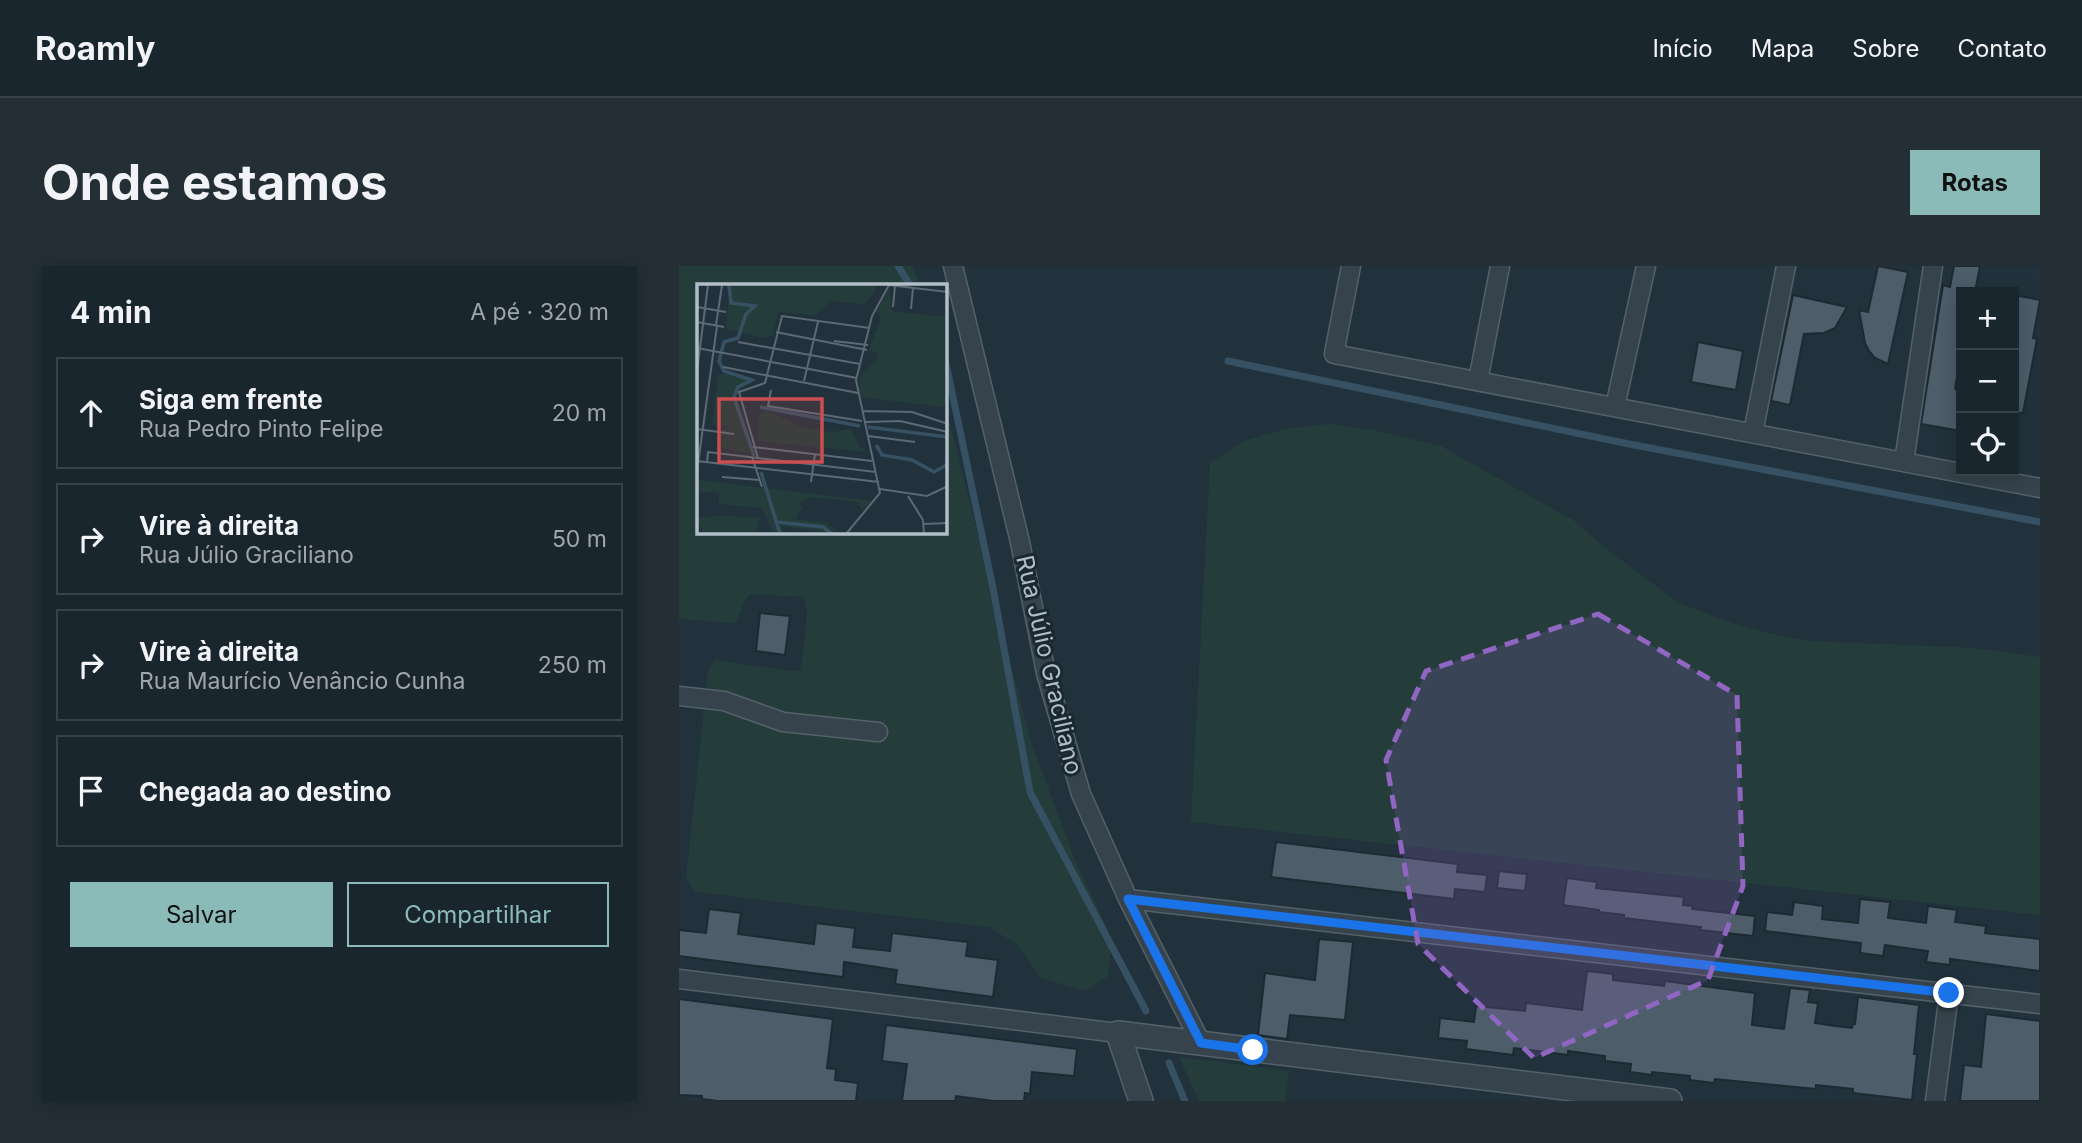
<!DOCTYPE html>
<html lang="pt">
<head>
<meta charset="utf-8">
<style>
	:root { --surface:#1a262d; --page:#232e35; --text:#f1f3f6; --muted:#9fa5aa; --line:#384349; --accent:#8bbbb9 }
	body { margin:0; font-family:Inter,sans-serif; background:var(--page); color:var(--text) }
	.controls { position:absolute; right:21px; top:21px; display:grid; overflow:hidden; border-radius:0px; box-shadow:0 4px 18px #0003 }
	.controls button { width:63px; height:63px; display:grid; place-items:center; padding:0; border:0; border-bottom:2px solid var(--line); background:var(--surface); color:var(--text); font:35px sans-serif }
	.stop { position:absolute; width:21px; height:21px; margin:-16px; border:5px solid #1a73e8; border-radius:50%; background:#fff }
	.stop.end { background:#1a73e8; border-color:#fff; box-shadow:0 2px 7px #0008 }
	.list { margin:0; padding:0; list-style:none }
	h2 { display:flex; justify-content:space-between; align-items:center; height:91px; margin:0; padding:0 28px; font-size:30px }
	h2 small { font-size:23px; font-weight:400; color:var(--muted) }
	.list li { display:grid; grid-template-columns:46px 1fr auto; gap:21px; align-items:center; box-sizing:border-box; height:112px; margin:0 14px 14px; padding:0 14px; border:2px solid var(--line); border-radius:0px }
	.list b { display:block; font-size:26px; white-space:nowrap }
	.list p { margin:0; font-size:23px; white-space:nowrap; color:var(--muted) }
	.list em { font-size:23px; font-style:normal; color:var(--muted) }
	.actions { display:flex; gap:14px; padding:21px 28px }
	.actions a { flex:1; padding:16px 0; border:2px solid var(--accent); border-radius:0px; text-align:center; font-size:24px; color:var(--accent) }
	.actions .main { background:var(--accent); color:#111 }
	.icon { flex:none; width:38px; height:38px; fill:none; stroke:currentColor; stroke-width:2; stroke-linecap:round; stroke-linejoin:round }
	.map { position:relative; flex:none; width:1361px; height:835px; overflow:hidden; border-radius:0px }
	header { display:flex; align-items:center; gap:42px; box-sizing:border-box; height:98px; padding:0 35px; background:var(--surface); border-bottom:2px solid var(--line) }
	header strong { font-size:33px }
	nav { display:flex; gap:38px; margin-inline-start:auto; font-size:24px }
	.intro { display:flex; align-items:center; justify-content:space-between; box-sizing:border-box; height:168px; padding:0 42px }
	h1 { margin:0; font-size:49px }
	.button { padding:18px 32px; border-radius:0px; background:var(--accent); color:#111; font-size:24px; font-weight:700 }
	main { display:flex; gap:42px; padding:0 42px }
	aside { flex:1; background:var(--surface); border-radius:0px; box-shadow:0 4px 18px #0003 }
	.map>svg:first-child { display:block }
	.green { fill:#243d3b }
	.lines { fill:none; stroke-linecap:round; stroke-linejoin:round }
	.stream { stroke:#365163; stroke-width:7 }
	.building { fill:#4d5d6a; stroke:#1d2a32; stroke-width:2 }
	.minor-casing { stroke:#54616a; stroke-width:21 }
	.tertiary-casing { stroke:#54616a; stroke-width:26 }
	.minor { stroke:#36434c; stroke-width:18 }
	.tertiary { stroke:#36434c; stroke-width:23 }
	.route { stroke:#1a73e8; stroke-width:9 }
	.marked { fill:#9166c2; fill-opacity:0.2; stroke:#9166c2; stroke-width:5; stroke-dasharray:14 9; stroke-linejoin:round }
	.labels { text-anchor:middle; stroke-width:6; stroke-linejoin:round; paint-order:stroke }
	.street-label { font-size:24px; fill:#b1bec7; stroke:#1b2830 }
	.inset-river { fill:none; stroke:#365163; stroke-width:3.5 }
	.inset-road { fill:none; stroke:#5b6a74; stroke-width:2 }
	.view { fill:#cd4e50; fill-opacity:0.15; stroke:#cd4e50; stroke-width:3.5 }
	.inset-edge { fill:none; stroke:#b1bec7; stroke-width:3.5 }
</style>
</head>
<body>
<header>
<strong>Roamly</strong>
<nav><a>Início</a><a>Mapa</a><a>Sobre</a><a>Contato</a></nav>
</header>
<div class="intro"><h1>Onde estamos</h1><a class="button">Rotas</a></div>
<main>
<aside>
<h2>4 min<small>A pé · 320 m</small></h2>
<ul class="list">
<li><svg class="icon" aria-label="ahead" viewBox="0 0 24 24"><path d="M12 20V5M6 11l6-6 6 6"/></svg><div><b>Siga em frente</b><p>Rua Pedro Pinto Felipe</p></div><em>20 m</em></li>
<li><svg class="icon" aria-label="right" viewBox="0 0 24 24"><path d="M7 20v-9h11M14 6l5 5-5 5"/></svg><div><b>Vire à direita</b><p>Rua Júlio Graciliano</p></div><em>50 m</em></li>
<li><svg class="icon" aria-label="right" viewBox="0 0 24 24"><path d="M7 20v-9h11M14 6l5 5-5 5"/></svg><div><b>Vire à direita</b><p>Rua Maurício Venâncio Cunha</p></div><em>250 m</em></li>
<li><svg class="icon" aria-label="arrive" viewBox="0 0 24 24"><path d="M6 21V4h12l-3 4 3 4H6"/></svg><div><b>Chegada ao destino</b></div></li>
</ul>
<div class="actions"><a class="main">Salvar</a><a>Compartilhar</a></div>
</aside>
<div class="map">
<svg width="1361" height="835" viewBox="0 0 1361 835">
	<rect width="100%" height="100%" fill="#22323c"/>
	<path class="green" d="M0,0H233L241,19H19V266H266V138L350,470L396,594L433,673L429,710L406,725L362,712L339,679L310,661L17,626L7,612L29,404L36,394L111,405L122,404L128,346L124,331L72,328C59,339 66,346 55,357L0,353Z
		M650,158L694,164L762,180L894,254L929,284L1000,337L1039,352L1084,366L1130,375L1296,382L1361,391V649L512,556L531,197L565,175L606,163Z
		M500,791L610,805L606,835H520Z"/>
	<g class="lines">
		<path class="stream" d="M219,0L231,19
			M266,93L314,322L351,526L467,745
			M549,95L950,178L1361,256
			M490,797L506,835"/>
	</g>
	<path class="building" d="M1199,0L1229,6L1209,98L1196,92L1190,85L1186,77L1180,44L1189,46Z
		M1275,0H1301L1296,26H1282V85L1276,123L1282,124V165L1242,158L1264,19L1271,21Z
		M1114,29L1168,41L1156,62L1145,67L1125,68L1111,139L1092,135Z
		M1335,29L1361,34L1354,72L1358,73L1344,147L1335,146Z
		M1019,76L1064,85L1057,124L1012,116Z
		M81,347L111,350L106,389L77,385Z
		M597,576L779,598L778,606L808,609L806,626L776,623L775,633L592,611Z
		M820,605L848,608L846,625L818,622Z
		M888,612L918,616L917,622L1005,631L1004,639L1014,640L1013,643L1076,650L1074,670L1021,664L1022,661L945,652V649L920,646V644L884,639Z
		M1181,633L1211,636L1209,652L1247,657L1249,640L1278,644L1276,656L1307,660L1306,667L1361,673V705L1271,693V699L1247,696L1249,685L1206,679L1204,690L1181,687L1182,677L1086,665L1088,646L1113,649L1115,636L1144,640L1143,653L1179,657Z
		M30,643L62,647L59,668L135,678L137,657L176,662L174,681L211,685L213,667L289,676L287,690L319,694L314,731L216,718L218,704L165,696L164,711L0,690V664L27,667Z
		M640,673L674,676L666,754L611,749L608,773L579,769L586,707L636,714Z
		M908,705L934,708V714L985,720L986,715L1076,727L1073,759L1105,763L1111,722L1131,724L1129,736L1139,737L1136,757L1156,760L1173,762L1174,758H1176L1179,731L1240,739L1235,788H1238L1233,834L1174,827V823L1137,819V823L1036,813L1035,817L1011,814V810L973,806V809L951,806L952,798L926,795V790L889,785V789L835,782L834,789L787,783L788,775L759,772L761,752L795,756L797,740L846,745L847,737L903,744Z
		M0,733L154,753L148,802L157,803L156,814L179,817L177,835H39L23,833V830L0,829Z
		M1307,748L1361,755V835H1281L1285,799L1302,801Z
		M207,759L398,783L395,810L353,806L351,828L346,827L345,835H315L277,830L276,835H223L228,798L203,795Z"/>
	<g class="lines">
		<g class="minor-casing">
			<path id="minor" d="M274,0L341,276L367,407L402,528L449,633L522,777
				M672,0L655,88L1361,222
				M799,115L821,0
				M936,141L967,0
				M1074,167L1107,0
				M1225,196L1254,0
				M0,430L45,435L104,456L199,466
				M449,633L1361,738
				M0,713L439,767
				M1256,835L1270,727"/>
		</g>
		<g class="tertiary-casing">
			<path id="tertiary" d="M462,835L439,767L991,835"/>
		</g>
		<use href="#minor" class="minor"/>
		<use href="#tertiary" class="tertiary"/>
	</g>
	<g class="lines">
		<path class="route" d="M574,784L522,777L449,633L1270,727"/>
	</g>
	<path class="marked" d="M919,348L1058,429L1064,620L1029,714L855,792L739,678L707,494L747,405Z"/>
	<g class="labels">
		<g class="street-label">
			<text transform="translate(370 399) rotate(77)" y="8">Rua Júlio Graciliano</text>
		</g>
	</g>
	<g transform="translate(18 18)">
		<rect width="250" height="250" fill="#22323c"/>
		<path d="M33,1H178L179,6L167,20L134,17L118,31L81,28L75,52L64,53L29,45ZM193,4L195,27L250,33V121L246,123L165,113L163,108V91L181,74L180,68L172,66L184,34L179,27ZM30,89L55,97L40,102L37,110L53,170L23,163L24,146H31V141H15L21,91ZM71,127L104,143L135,148L154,145L162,162L171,168L61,157L62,130ZM1,196L175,217L165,226L160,218L115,213L102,219L105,224L98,235L130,239L143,250L85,242L87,250H77L65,224L22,220V209L0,207ZM0,233L33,232L62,234L59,250H6Z" fill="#243d3b"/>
		<path class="inset-river" d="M32,1L34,19L58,22L49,30L41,54L27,58L22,77L27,87L55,96L41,103L37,113L57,172M63,123L163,142M171,143L251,153M179,161L185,171L215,176L237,188L251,180M64,188L83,250M80,238L126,243L135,250"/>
		<path class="inset-road" d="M191,1L251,8M0,23L29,28M196,23L198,2M214,25L216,4M0,38L27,43M19,41L25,1M79,48L170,66M137,57L171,61M41,58L163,80M0,64L160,94M26,83L161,109M0,87L11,1M107,97L121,38M74,106L71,122L165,137M166,127L215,128L251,140M168,138L203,137L251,148M0,145L37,150M171,152L218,158M56,163L175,177M55,173L65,203M61,174L42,108L68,99L85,32L173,44M0,177L182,198M10,179L11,168L179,188M0,187L20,42M25,193L63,196M114,198L118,170M183,205L230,212L251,202M211,212L226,236L227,250M227,240L251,239M149,250L183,209L159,96L175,32L192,1"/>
		<path class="view" d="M22,115H125V178H22Z"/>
		<rect width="250" height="250" class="inset-edge"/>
	</g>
</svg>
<div class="controls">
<button>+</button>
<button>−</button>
<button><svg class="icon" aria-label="locate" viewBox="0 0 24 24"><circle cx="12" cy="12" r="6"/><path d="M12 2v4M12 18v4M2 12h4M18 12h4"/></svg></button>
</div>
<div class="stop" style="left:574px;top:784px"></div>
<div class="stop end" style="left:1270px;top:727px"></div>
</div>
</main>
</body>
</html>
